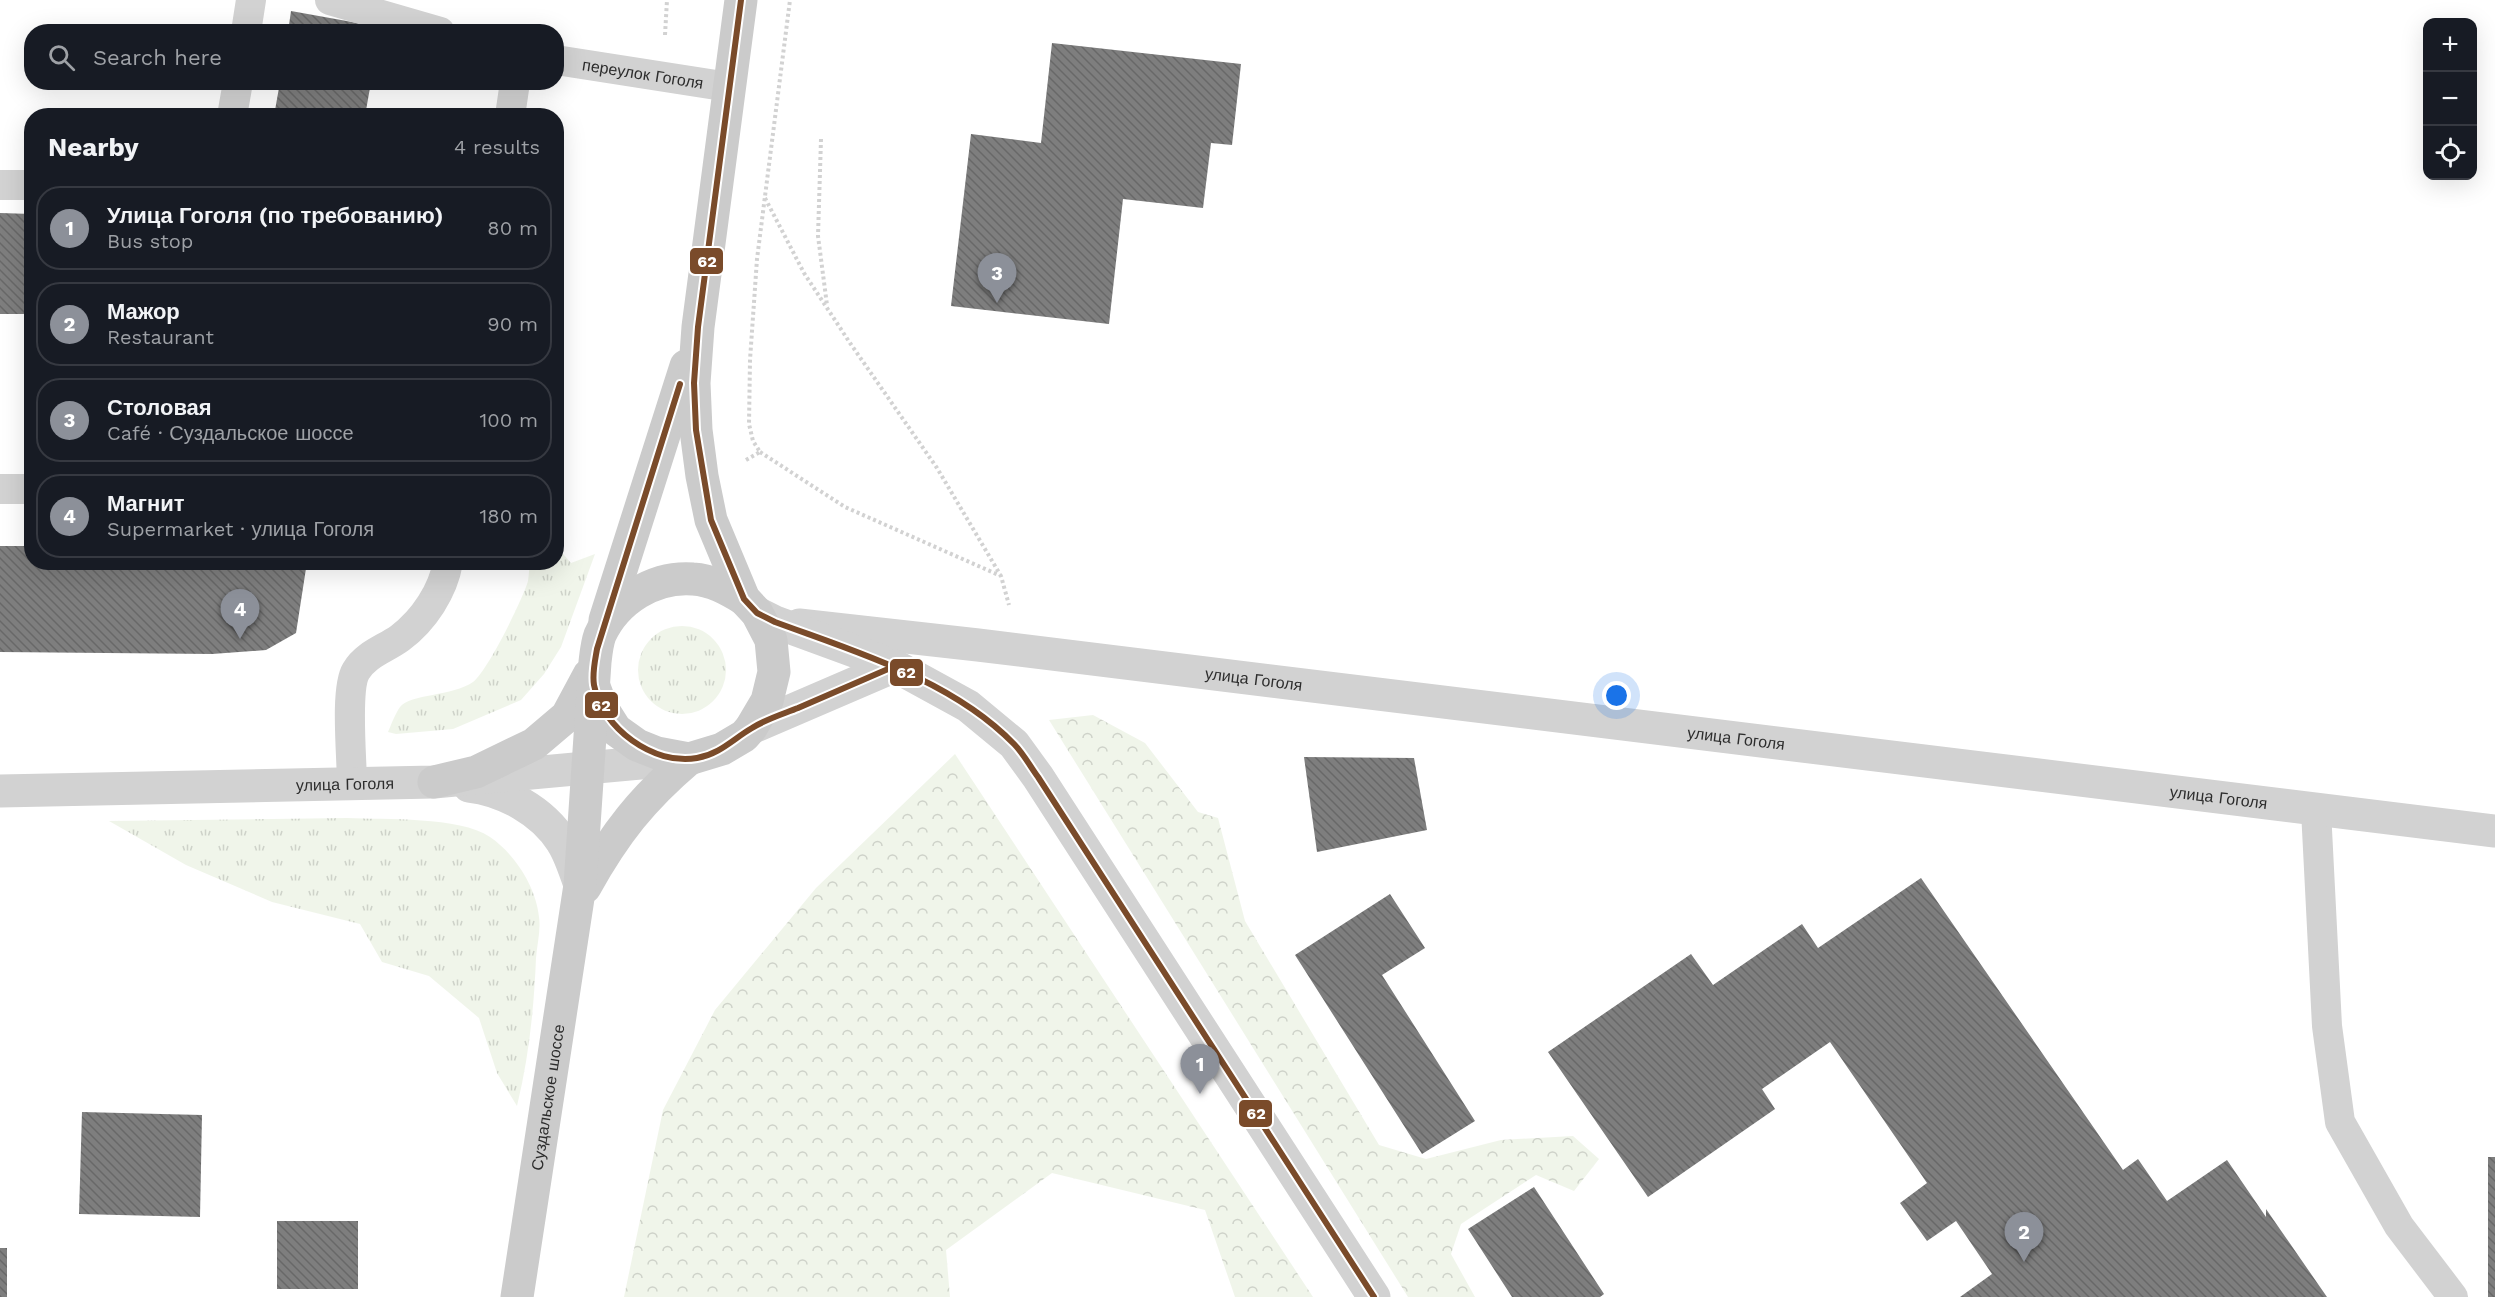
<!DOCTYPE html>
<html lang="en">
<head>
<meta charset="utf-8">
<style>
	:root { --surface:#171b24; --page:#242831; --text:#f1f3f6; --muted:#9ea1a6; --line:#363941; --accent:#8c9099 }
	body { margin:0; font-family:"Work Sans",sans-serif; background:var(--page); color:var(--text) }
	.controls { position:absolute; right:18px; top:18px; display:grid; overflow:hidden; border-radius:12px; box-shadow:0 6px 24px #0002 }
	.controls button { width:54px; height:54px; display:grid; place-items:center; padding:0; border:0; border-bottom:2px solid var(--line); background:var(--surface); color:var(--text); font:30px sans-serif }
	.you { position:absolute; left:1617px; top:696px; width:21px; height:21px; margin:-15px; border:4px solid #fff; border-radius:50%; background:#1a73e8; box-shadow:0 0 0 9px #1a73e833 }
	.badge { display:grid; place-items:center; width:39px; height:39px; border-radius:50%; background:var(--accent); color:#fff; font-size:20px; font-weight:700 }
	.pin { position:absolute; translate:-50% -50px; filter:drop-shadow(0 2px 3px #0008) }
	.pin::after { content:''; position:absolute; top:32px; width:21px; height:18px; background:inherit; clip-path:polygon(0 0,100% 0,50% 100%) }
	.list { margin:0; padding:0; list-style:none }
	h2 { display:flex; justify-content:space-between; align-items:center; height:78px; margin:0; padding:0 24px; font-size:26px }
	h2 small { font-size:20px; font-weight:400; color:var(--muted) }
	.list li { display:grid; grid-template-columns:39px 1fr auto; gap:18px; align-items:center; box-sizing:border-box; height:84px; margin:0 12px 12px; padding:0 12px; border:2px solid var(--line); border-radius:24px }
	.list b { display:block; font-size:22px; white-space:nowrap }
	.list p { margin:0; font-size:20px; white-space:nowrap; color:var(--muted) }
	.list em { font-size:20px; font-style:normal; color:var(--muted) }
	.icon { flex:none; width:33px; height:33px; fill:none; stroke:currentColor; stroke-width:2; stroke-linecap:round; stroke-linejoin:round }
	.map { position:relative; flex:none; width:2495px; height:1297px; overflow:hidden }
	.search { position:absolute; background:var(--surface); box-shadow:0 6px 24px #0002; left:24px; top:24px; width:540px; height:66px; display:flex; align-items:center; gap:15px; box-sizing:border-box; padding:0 21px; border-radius:24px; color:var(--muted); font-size:22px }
	.panel { position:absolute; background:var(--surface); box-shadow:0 6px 24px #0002; left:24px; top:108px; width:540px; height:462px; border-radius:24px }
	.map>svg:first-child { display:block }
	.grass { fill:url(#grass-tufts) }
	.forest { fill:url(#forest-crowns) }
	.building { fill:url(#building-back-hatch) }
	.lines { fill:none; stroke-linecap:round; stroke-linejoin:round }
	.path { stroke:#d2d2d2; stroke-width:4; stroke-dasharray:3 3; stroke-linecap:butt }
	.service { stroke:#d2d2d2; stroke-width:30 }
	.minor { stroke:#d2d2d2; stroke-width:33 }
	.tertiary { stroke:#d2d2d2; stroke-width:33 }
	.secondary { stroke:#cbcbcb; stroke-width:33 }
	.bus-1-casing { stroke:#fff; stroke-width:10 }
	.bus-1 { stroke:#7a4b2a; stroke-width:6 }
	.labels { text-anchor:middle; stroke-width:6; stroke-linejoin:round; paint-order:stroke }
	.street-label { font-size:16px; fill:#2d2d2d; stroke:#fff }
	.line-badge { stroke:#fff; stroke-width:2 }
	.badge-label { font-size:16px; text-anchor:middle; font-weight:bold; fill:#fff }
</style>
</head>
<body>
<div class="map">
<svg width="2495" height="1297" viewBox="0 0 2495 1297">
	<defs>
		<pattern id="grass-tufts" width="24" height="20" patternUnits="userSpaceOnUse" patternTransform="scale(1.5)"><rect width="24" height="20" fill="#f0f5ea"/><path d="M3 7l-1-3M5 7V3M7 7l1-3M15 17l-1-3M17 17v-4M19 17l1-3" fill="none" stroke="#ced2c9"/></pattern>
		<pattern id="forest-crowns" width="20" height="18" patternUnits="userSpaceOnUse" patternTransform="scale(1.5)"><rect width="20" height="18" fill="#f0f5ea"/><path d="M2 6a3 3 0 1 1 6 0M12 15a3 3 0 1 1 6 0" fill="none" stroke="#ced2c9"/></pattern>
		<pattern id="building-back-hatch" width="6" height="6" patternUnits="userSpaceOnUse" patternTransform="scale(1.5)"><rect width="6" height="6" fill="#7e7e7e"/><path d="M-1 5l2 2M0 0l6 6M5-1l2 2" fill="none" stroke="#686868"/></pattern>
	</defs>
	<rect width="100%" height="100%" fill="#fff"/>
	<path class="grass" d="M557,547L571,563L595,554L561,647L544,674L521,700L453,729L396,734L388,732C391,725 395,714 400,707C410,694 453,696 473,682C487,672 523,599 528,581C529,575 529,568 530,563L556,562Z
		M638 670a44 44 0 1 1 88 0a44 44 0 1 1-88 0Z
		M347,818C385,820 459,816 490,837C515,854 536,887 539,917C541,930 537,945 536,958C534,1008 529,1057 517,1106L497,1073L479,1018L429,976L382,962L360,924L272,902L186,865L109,821Z"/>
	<path class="forest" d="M1093,715L1145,743L1198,812L1218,818L1245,921L1379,1145L1426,1159L1501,1140L1573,1136L1599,1159L1574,1191L1536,1175L1461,1224L1451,1254L1475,1297H1408L1049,720Z
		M955,754L1313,1297H1235L1205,1210L1052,1173L946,1250L950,1297H624L663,1110L715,1010L816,888Z"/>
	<path class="building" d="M291,11L380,27L379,32H288Z
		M1052,43L1241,64L1232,145L1211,143L1203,208L1123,199L1109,324L951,306L971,134L1041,143Z
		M280,82H371L365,116H274Z
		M0,213L32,214V314H0Z
		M0,546H32V562H307L296,633L266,650L212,654L0,652Z
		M1304,757L1414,758L1427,830L1317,852Z
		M1921,878L2123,1170L2138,1159L2167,1201L2227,1160L2266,1217V1209L2327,1297H1960L1992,1274L1956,1221L1927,1241L1900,1203L1927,1183L1830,1042L1762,1089L1775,1109L1648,1197L1548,1052L1691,954L1713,985L1802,924L1818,948Z
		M1390,894L1425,948L1382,975L1475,1121L1422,1154L1295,955Z
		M82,1112L202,1115L200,1217L79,1214Z
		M2488,1157H2495V1297H2488Z
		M1534,1187L1604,1294L1600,1297H1512L1468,1229Z
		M277,1221H358V1289H277Z
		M0,1248H7V1297H0Z"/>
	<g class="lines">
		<path class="path" d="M665,35L667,0
			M821,139L818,236L827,305
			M765,198L804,273L850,343L937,468L1001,576
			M760,452L845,507L1001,576L1009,605
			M746,460L760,452L753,441L749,424L750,360L757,259L790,0"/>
		<g class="service">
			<path d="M330,0L440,32"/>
			<path d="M246,32L251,0"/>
			<path id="s1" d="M556,60L729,87"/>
			<path d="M232,116L238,82"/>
			<path d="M510,116L515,82"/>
			<path d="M0,185H32"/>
			<path d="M0,489H32"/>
			<path d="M352,784C352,759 345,689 356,671C366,654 385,649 400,638C424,620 443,591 448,562"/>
			<path d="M2316,810L2327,1026L2340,1122L2399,1226L2453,1297"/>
		</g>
		<path class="minor" id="s2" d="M799,625L978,645L2495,831"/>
		<g class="tertiary">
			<path d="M757,613L775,622L895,666L968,706L1014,744L1038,777L1374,1297"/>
			<path d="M751,728L895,666"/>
			<path d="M469,786C504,790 543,811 562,842C570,854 575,871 580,885"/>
			<path id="s3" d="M0,791L434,782L684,759"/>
		</g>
		<g class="secondary">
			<path d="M605,620L686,366"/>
			<path d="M593,684L602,708L616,730L637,745L657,753L689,759L722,749L744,736L751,728L767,701L774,672L771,640L757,613L744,599L711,520L702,476L696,430L694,383L698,327L741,0"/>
			<path d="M434,782L476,772L534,744L567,716L589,675"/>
			<path d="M585,887C615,833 642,799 689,759"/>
			<path id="s4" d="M517,1297L580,885L595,662C596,653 597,643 600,635C616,600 654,576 693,579C712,580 729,590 744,599"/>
		</g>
		<g class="bus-1-casing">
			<path id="bus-1" d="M741,0L698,327L694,383L696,430L711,520L744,599L757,613L775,622C856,652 952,680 1014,744C1023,753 1030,766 1038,777L1374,1297
				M680,384L597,649C595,661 592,673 594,685C602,728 654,766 697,758C720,754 733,739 752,728C766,719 783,714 798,708C831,694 863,680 895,666"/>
		</g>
		<use href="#bus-1" class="bus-1"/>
	</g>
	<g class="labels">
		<g class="street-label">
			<text dy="6" stroke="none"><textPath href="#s1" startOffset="88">переулок Гоголя</textPath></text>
			<text dy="6" stroke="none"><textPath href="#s2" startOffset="458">улица Гоголя</textPath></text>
			<text dy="6" stroke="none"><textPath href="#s2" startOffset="944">улица Гоголя</textPath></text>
			<text dy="6" stroke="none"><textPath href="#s3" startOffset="345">улица Гоголя</textPath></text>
			<text dy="6" stroke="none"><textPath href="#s2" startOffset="1430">улица Гоголя</textPath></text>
			<text dy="6" stroke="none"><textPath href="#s4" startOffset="202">Суздальское шоссе</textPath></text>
		</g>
	</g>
	<g class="line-badge">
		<rect x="689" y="247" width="35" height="28" rx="6" fill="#7a4b2a"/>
		<rect x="889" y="658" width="35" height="29" rx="6" fill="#7a4b2a"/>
		<rect x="584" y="691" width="35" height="28" rx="6" fill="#7a4b2a"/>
		<rect x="1238" y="1099" width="35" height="29" rx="6" fill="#7a4b2a"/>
	</g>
	<g class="badge-label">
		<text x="707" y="267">62</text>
		<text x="906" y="678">62</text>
		<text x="601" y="711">62</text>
		<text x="1256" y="1119">62</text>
	</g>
</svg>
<div class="controls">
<button>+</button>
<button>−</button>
<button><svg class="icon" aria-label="locate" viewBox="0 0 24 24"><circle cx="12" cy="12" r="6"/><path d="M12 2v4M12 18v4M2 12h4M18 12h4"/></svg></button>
</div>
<div class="you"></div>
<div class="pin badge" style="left:1200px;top:1094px">1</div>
<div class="pin badge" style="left:2024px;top:1262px">2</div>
<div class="pin badge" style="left:997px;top:303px">3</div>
<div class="pin badge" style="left:240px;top:639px">4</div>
<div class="search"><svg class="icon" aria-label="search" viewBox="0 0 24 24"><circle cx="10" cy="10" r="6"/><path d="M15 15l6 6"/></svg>Search here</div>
<section class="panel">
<h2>Nearby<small>4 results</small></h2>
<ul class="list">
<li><span class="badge">1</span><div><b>Улица Гоголя (по требованию)</b><p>Bus stop</p></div><em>80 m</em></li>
<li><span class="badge">2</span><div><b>Мажор</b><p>Restaurant</p></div><em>90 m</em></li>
<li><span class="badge">3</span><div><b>Столовая</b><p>Café · Суздальское шоссе</p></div><em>100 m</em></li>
<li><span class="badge">4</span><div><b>Магнит</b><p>Supermarket · улица Гоголя</p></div><em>180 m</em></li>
</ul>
</section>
</div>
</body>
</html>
